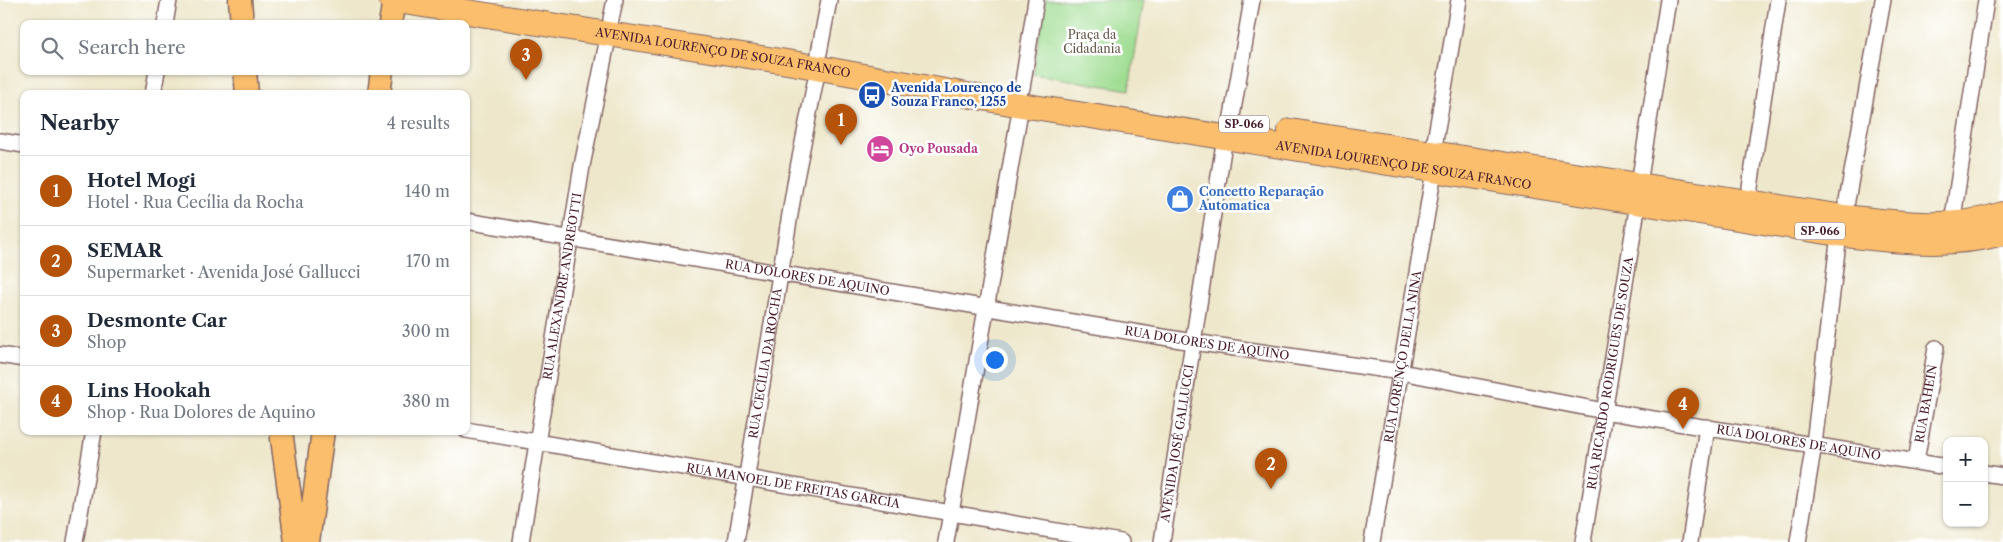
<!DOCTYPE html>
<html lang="en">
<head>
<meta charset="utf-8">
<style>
	:root { --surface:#fff; --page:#f6f6f7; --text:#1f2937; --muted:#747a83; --line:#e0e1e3; --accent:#b45309 }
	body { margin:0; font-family:"Libre Caslon Text",serif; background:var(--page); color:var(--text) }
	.controls { position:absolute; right:15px; bottom:15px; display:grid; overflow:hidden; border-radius:10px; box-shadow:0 1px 4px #0004 }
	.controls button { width:45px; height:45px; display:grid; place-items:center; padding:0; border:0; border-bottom:1px solid var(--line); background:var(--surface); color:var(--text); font:25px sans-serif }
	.you { position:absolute; left:994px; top:359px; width:18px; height:18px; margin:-12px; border:4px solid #fff; border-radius:50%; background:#1a73e8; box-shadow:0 0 0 8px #1a73e833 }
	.badge { display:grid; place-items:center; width:32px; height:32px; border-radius:50%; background:var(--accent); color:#fff; font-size:16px; font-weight:700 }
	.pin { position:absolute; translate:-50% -41px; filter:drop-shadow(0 1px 2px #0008) }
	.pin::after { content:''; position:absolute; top:26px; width:18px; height:15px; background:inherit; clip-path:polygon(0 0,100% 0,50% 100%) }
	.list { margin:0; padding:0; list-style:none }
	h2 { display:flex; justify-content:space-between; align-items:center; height:65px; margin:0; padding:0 20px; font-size:21px }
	h2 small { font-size:16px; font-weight:400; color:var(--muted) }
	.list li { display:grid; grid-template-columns:32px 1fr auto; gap:15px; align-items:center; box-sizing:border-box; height:70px; padding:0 20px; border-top:1px solid var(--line) }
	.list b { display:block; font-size:19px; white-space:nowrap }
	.list p { margin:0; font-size:16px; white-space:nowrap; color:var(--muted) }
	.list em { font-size:16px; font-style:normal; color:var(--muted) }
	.icon { flex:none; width:28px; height:28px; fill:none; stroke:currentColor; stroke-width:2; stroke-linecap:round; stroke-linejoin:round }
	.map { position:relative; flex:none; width:2003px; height:542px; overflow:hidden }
	.search { position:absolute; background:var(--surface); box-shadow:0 1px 4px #0004; left:20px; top:20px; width:450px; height:55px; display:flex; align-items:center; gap:12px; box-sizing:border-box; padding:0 18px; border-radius:10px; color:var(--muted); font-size:19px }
	.panel { position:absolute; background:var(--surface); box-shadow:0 1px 4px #0004; left:20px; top:90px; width:450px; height:345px; border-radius:10px }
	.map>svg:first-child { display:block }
	.green { fill:#9fdd92; stroke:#747e5e }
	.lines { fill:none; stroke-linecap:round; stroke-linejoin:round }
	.minor-casing { stroke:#836563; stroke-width:18 }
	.primary-casing { stroke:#836563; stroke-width:25 }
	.trunk-casing { stroke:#836563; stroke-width:26 }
	.minor { stroke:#fff; stroke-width:15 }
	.primary { stroke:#fabe6d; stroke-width:22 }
	.trunk { stroke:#fabe6d; stroke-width:24 }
	.labels { text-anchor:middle; stroke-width:5; stroke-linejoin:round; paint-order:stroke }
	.shield { fill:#fff; stroke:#80626b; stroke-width:1 }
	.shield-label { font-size:11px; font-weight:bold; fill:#4a1f2b }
	.park-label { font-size:12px; fill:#64584a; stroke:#fff }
	.street-label { font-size:12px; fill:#4a1f2b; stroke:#fff }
	.transit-label { font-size:12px; font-weight:bold; fill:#164399; stroke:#fff; text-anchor:start }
	.hotel-label { font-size:12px; font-weight:bold; fill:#b23c85; stroke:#fff; text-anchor:start }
	.shop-label { font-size:12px; font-weight:bold; fill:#366cbe; stroke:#fff; text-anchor:start }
</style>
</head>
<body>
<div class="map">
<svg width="2003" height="542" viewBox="0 0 2003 542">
	<rect width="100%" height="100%" fill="#fff"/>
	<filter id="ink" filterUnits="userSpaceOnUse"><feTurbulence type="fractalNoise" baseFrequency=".02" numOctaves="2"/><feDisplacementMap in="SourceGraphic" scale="10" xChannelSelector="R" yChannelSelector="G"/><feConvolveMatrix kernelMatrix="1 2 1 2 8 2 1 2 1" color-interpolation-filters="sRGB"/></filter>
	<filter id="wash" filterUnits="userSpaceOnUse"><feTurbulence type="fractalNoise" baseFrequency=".0096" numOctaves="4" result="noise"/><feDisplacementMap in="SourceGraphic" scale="20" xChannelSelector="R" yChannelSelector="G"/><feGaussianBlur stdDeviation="1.12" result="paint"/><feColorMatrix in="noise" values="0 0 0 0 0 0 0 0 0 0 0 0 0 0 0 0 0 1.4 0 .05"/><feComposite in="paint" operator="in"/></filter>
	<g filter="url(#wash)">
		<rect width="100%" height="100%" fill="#eee7cb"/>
		<path class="green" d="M1045,0H1144L1129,90L1033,74Z"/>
	</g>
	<g filter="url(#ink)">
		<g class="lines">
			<g class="minor-casing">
				<g id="minor">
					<path d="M611,19L615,0"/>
					<path d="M165,24L169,0"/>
					<path d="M819,53L829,0"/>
					<path d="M1022,88L1036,0"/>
					<path d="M153,94L157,71"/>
					<path d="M1231,122L1252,0"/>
					<path d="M0,141L24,145"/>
					<path d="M1433,153L1459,0"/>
					<path d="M1639,184L1668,0"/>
					<path d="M1748,201L1778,0"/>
					<path d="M1844,217L1883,0"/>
					<path id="s1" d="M466,221L1193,342L1401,372L1604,411L1947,467"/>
					<path d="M1952,224L1986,0"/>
					<path d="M0,355L24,359"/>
					<path id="s2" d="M466,430L1121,542"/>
					<path id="s3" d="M1916,461L1936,348"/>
					<path d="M1984,473L2003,476"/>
					<path d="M75,542L94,431"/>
					<path id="s4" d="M521,542L582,166L609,33"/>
					<path id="s5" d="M736,542L796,178L818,68"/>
					<path d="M946,542L1021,105"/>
					<path id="s6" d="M1162,542L1225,137"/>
					<path id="s7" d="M1372,542L1434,171"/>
					<path id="s8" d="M1583,542L1638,203"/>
					<path d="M1690,542L1707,427"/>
					<path d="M1798,542L1814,444L1839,234"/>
				</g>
			</g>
			<g class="primary-casing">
				<path id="primary" d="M240,0L242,24
					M390,24L394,0
					M245,71L247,94
					M379,94L382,71
					M281,431L296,542
					M308,542L323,431"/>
			</g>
			<g class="trunk-casing">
				<g id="trunk">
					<path id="s9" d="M391,0L793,63L1021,105L1839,234C1894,241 1949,248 2003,233"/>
					<path d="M1290,131L1844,217C1897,223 1952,231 2003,214"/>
				</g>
			</g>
			<use href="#minor" class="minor"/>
			<use href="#primary" class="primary"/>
			<use href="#trunk" class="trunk"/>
		</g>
	</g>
	<defs>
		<g id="bus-disc" transform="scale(1.4375)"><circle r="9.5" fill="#1a4fb4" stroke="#fff"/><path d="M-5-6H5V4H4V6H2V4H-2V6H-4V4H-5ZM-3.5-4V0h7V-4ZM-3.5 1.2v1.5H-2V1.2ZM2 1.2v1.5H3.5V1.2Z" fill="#fff"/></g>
		<g id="hotel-disc" transform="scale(1.4375)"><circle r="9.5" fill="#d1479c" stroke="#fff"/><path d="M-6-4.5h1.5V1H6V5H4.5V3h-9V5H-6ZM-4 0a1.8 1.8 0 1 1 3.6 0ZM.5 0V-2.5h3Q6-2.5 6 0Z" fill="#fff"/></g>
		<g id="shop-disc" transform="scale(1.4375)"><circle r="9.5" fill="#3f7fe0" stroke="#fff"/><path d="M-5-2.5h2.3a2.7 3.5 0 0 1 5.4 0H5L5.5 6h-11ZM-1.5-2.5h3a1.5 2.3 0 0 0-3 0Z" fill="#fff"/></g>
	</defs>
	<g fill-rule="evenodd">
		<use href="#bus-disc" x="872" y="95"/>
		<use href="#hotel-disc" x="880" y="149"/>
		<use href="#shop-disc" x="1180" y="199"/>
	</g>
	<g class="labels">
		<g class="shield">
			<rect x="1219" y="115.5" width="50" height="17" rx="4"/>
			<rect x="1795" y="222.5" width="50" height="17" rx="4"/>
		</g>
		<g class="shield-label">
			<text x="1244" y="128">SP-066</text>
			<text x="1820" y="235">SP-066</text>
		</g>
		<g class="park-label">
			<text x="1092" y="39">Praça da<tspan x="1092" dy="14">Cidadania</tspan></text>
		</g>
		<g class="street-label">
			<text dy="4" stroke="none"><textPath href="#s9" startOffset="336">AVENIDA LOURENÇO DE SOUZA FRANCO</textPath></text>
			<text dy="4" stroke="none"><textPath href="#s9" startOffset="1026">AVENIDA LOURENÇO DE SOUZA FRANCO</textPath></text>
			<text dy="4" stroke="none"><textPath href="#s1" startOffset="346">RUA DOLORES DE AQUINO</textPath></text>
			<text dy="4" stroke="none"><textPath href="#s4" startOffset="259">RUA ALEXANDRE ANDREOTTI</textPath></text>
			<text dy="4" stroke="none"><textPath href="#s1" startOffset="751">RUA DOLORES DE AQUINO</textPath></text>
			<text dy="4" stroke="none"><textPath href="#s7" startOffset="188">RUA LORENÇO DELLA NINA</textPath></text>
			<text dy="4" stroke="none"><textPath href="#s5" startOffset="181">RUA CECÍLIA DA ROCHA</textPath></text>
			<text dy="4" stroke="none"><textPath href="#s8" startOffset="171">RUA RICARDO RODRIGUES DE SOUZA</textPath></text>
			<text dy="4" stroke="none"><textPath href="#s3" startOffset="58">RUA BAHEIN</textPath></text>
			<text dy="4" stroke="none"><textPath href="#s1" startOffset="1351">RUA DOLORES DE AQUINO</textPath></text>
			<text dy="4" stroke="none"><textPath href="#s6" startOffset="100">AVENIDA JOSÉ GALLUCCI</textPath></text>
			<text dy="4" stroke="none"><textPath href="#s2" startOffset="332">RUA MANOEL DE FREITAS GARCIA</textPath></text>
		</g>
		<g class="transit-label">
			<text x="891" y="92">Avenida Lourenço de<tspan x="891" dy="14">Souza Franco, 1255</tspan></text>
		</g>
		<g class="hotel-label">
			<text x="899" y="153">Oyo Pousada</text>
		</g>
		<g class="shop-label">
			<text x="1199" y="196">Concetto Reparação<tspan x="1199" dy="14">Automatica</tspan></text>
		</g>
	</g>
</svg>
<div class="controls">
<button>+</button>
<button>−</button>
</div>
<div class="you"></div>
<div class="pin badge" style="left:841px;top:145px">1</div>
<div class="pin badge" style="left:1271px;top:489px">2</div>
<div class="pin badge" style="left:526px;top:80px">3</div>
<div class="pin badge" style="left:1683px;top:429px">4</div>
<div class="search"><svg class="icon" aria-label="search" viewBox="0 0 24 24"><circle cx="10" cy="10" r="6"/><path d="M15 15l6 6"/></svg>Search here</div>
<section class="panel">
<h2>Nearby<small>4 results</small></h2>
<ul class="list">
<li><span class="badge">1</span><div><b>Hotel Mogi</b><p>Hotel · Rua Cecília da Rocha</p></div><em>140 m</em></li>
<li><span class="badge">2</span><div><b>SEMAR</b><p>Supermarket · Avenida José Gallucci</p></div><em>170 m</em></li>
<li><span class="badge">3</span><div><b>Desmonte Car</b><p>Shop</p></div><em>300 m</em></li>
<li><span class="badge">4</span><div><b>Lins Hookah</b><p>Shop · Rua Dolores de Aquino</p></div><em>380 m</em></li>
</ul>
</section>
</div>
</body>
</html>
